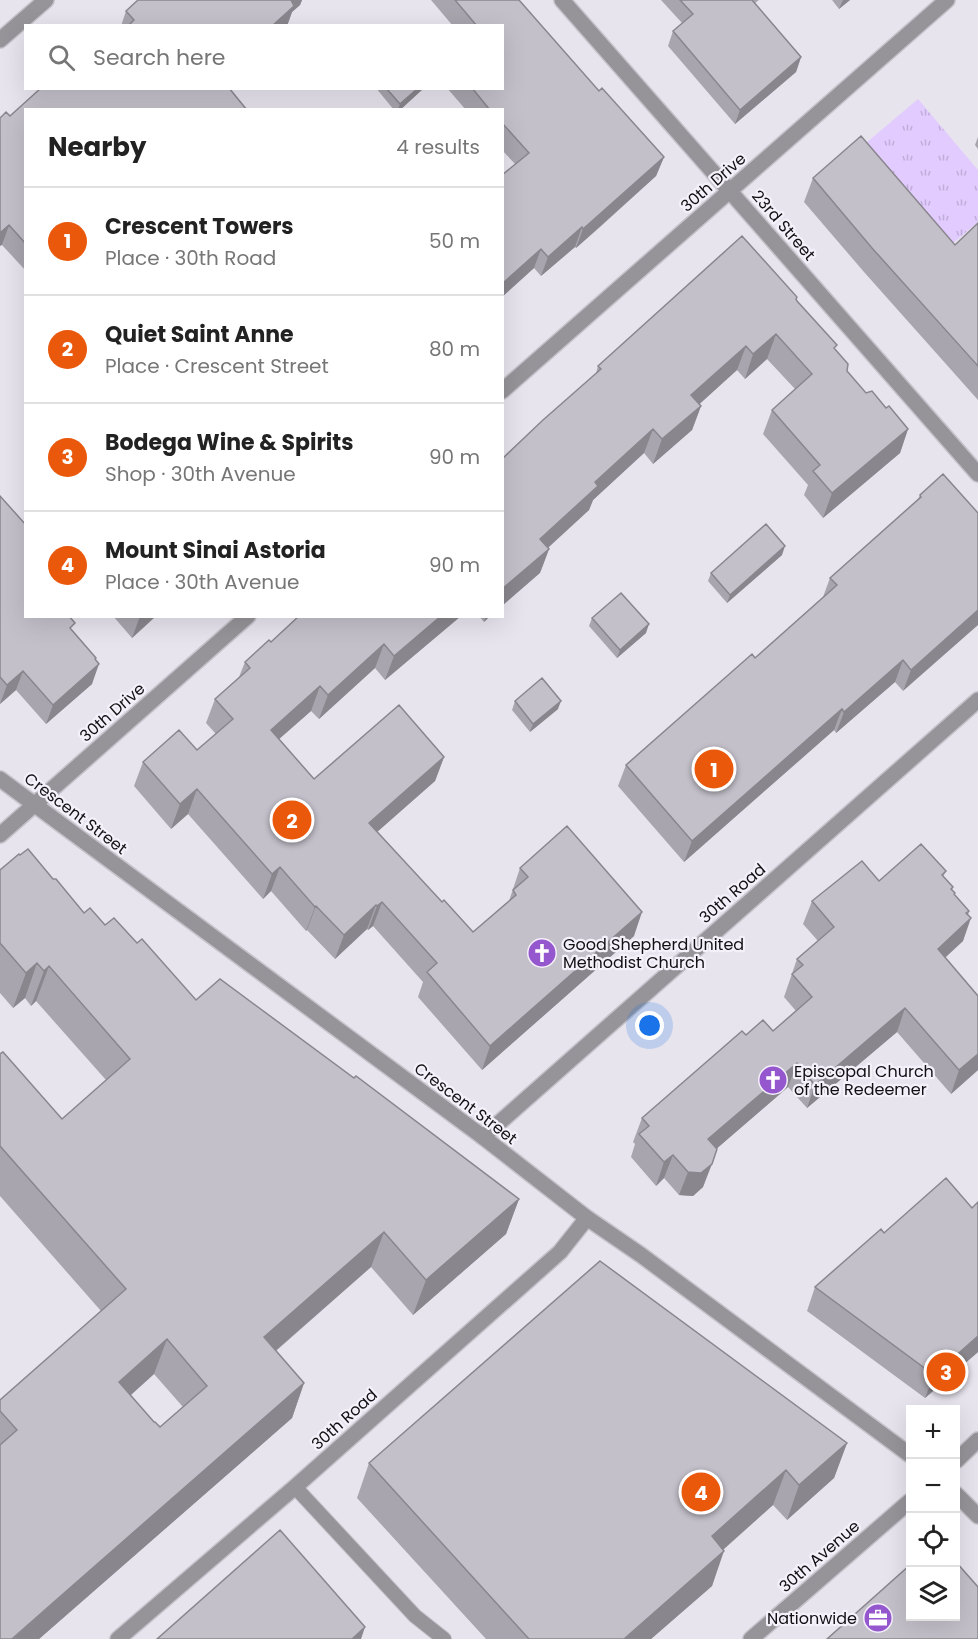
<!DOCTYPE html>
<html lang="en">
<head>
<meta charset="utf-8">
<style>
	:root { --surface:#fff; --page:#f2f2f2; --text:#222; --muted:#767676; --line:#e0e0e0; --accent:#ea580c }
	body { margin:0; font-family:Poppins,sans-serif; background:var(--page); color:var(--text) }
	.controls { position:absolute; right:18px; bottom:18px; display:grid; overflow:hidden; border-radius:0px; box-shadow:0 6px 24px #0002 }
	.controls button { width:54px; height:54px; display:grid; place-items:center; padding:0; border:0; border-bottom:2px solid var(--line); background:var(--surface); color:var(--text); font:30px sans-serif }
	.you { position:absolute; left:650px; top:1026px; width:21px; height:21px; margin:-15px; border:4px solid #fff; border-radius:50%; background:#1a73e8; box-shadow:0 0 0 9px #1a73e833 }
	.badge { display:grid; place-items:center; width:39px; height:39px; border-radius:50%; background:var(--accent); color:#fff; font-size:20px; font-weight:700 }
	.pin { position:absolute; translate:-50% -50%; border:3px solid #fff; box-shadow:0 2px 6px #0006 }
	.list { margin:0; padding:0; list-style:none }
	h2 { display:flex; justify-content:space-between; align-items:center; height:78px; margin:0; padding:0 24px; font-size:26px }
	h2 small { font-size:20px; font-weight:400; color:var(--muted) }
	.list li { display:grid; grid-template-columns:39px 1fr auto; gap:18px; align-items:center; box-sizing:border-box; height:108px; padding:0 24px; border-top:2px solid var(--line) }
	.list b { display:block; font-size:22px; white-space:nowrap }
	.list p { margin:0; font-size:20px; white-space:nowrap; color:var(--muted) }
	.list em { font-size:20px; font-style:normal; color:var(--muted) }
	.icon { flex:none; width:33px; height:33px; fill:none; stroke:currentColor; stroke-width:2; stroke-linecap:round; stroke-linejoin:round }
	.map { position:relative; flex:none; width:978px; height:1639px; overflow:hidden }
	.search { position:absolute; background:var(--surface); box-shadow:0 6px 24px #0002; left:24px; top:24px; width:480px; height:66px; display:flex; align-items:center; gap:15px; box-sizing:border-box; padding:0 21px; border-radius:0px; color:var(--muted); font-size:22px }
	.panel { position:absolute; background:var(--surface); box-shadow:0 6px 24px #0002; left:24px; top:108px; width:480px; height:510px; border-radius:0px }
	.map>svg:first-child { display:block }
	.grass { fill:url(#grass-tufts) }
	.lines { fill:none; stroke-linecap:round; stroke-linejoin:round }
	.service-casing { stroke:#c6c2cb; stroke-width:16 }
	.minor-casing { stroke:#c6c2cb; stroke-width:18 }
	.tertiary-casing { stroke:#c6c2cb; stroke-width:18 }
	.service { stroke:#969498; stroke-width:14 }
	.minor { stroke:#969498; stroke-width:15 }
	.tertiary { stroke:#969498; stroke-width:15 }
	.wall { fill:#a9a5ae; fill-rule:evenodd }
	.shaded-wall { fill:#89868d }
	.building { fill:#c4c0ca; stroke:#89868d; stroke-width:1.5; fill-rule:evenodd }
	.labels { text-anchor:middle; stroke-width:4.5; stroke-linejoin:round; paint-order:stroke }
	.street-label { font-size:16px; fill:#111013; stroke:#f5f1fb }
	.poi-label { font-size:16px; fill:#111013; stroke:#f5f1fb; text-anchor:start }
</style>
</head>
<body>
<div class="map">
<svg width="978" height="1639" viewBox="0 0 978 1639">
	<defs>
		<pattern id="grass-tufts" width="24" height="20" patternUnits="userSpaceOnUse" patternTransform="scale(1.5)"><rect width="24" height="20" fill="#e2cbfe"/><path d="M3 7l-1-3M5 7V3M7 7l1-3M15 17l-1-3M17 17v-4M19 17l1-3" fill="none" stroke="#c1add9"/></pattern>
	</defs>
	<rect width="100%" height="100%" fill="#e8e4ee"/>
	<path class="grass" d="M918,99L978,170V222L952,244L866,143Z"/>
	<g class="lines">
		<g class="service-casing">
			<path id="service" d="M295,1487L415,1616L444,1639"/>
		</g>
		<g class="minor-casing">
			<path id="minor" d="M562,0L978,474
				M0,40L46,0
				M502,391L947,0
				M0,835L248,616
				M483,1137L978,700
				M118,1639L295,1487L560,1252L587,1218"/>
		</g>
		<g class="tertiary-casing">
			<path id="tertiary" d="M0,779L483,1137L587,1218L641,1255L910,1455
				M956,1461L978,1440
				M956,1494L978,1516
				M751,1639L910,1501"/>
		</g>
		<use href="#service" class="service"/>
		<use href="#minor" class="minor"/>
		<use href="#tertiary" class="tertiary"/>
	</g>
	<path class="wall" d="M138,0H302L300,5L292,12L287,26H121L126,11Z
		M431,0H519L599,91L664,157L656,176L599,228L576,248L575,247L541,276L534,268L502,297V175L515,164L502,150V110H466L447,88H502V26H453Z
		M661,0H759L755,3L801,57L796,72L735,124L668,46L673,31L682,23Z
		M832,0H850L839,9Z
		M376,88H424L400,110H394Z
		M26,110V271L2,245L10,116Z
		M978,137V149L975,145Z
		M813,178L955,245L978,223V400L864,272L804,202Z
		M797,297L796,300L835,350L847,371L866,393L886,408L908,429L900,453L823,518L804,495L808,485L763,434L772,410L795,389L767,359L745,379L737,370L699,404L701,406L692,430L653,464L644,453L593,500L589,510L548,548L549,549L540,573L598,366Z
		M920,495L978,513L903,691L895,682L836,733L834,730L684,862L618,786L626,765L755,658L823,597L830,578L918,499Z
		M0,496L26,616L72,631L96,660L92,684L46,724L16,690L0,704Z
		M782,555L727,603L708,581L711,573Z
		M113,616H156L132,638Z
		M299,616H461L385,680L375,668L319,719L311,711L279,739L314,779L444,757L435,781L377,832L442,902L473,932L509,901L520,868L634,936L482,1070L418,997L423,982L373,926L368,930L367,929L335,959L307,930L306,931L271,891L263,899L188,814L171,829L134,786L143,762L197,750L216,734L206,723L215,699L239,677L245,662L271,642Z
		M479,616H490L484,622Z
		M592,618L646,633L617,658L589,626Z
		M515,701L558,709L530,732L512,710Z
		M20,855L53,879L84,913L137,943L196,1000L354,1078L519,1199L506,1234L413,1315L371,1267L276,1351L304,1383L292,1418L39,1639H0V1400L101,1311L0,1196V1054L62,1119L106,1080L36,1001L31,1006L25,998L13,1008L0,993V870ZM154,1374L183,1407L160,1427L154,1422L130,1396Z
		M946,871L943,877L953,887L952,890L954,895L969,911L963,941L945,958L978,996V1070L951,1094L897,1032L807,1108L788,1087L716,1149L703,1187L693,1196L679,1195L664,1178L656,1186L631,1157L635,1144L633,1142L642,1118L746,1035L773,1031L796,1011L784,997L797,959L818,941L803,924L812,901L879,881Z
		M972,1208L978,1352L925,1398L807,1311L815,1287L884,1233Z
		M847,1443L834,1478L787,1520L773,1505L723,1550L712,1586L651,1639H486L357,1498L369,1463Z"/>
	<path class="shaded-wall" d="M291,0H302L300,5L292,12L287,26H272Z
		M843,0H850L839,9Z
		M801,57L796,72L735,124L740,110Z
		M418,88H424L400,110H398L400,104Z
		M664,157L656,176L576,248L583,229Z
		M9,225L2,245L0,246V233Z
		M582,227L575,247L541,276L548,257Z
		M541,249L534,268L502,297V284Z
		M776,334L767,359L745,379L753,354Z
		M746,346L737,370L682,420L691,395Z
		M701,406L692,430L653,464L662,439Z
		M653,429L644,453L593,500L589,510L531,563L540,539L595,482Z
		M908,429L900,453L823,518L832,493Z
		M785,546L782,555L727,603L730,595Z
		M549,549L540,573L502,606V589Z
		M978,610V625L903,691L911,670Z
		M141,616H156L132,638L139,619Z
		M441,616H461L385,680L394,656Z
		M486,616H490L484,622Z
		M649,624L646,633L617,658L620,650Z
		M384,644L375,668L319,719L328,695Z
		M96,658L91,671L99,664L92,684L46,724L53,705Z
		M903,660L895,682L836,733L844,712Z
		M23,671L16,690L0,704L7,685Z
		M320,686L311,711L262,754L271,730Z
		M561,701L558,709L530,732L533,724Z
		M842,709L834,730L684,862L692,841Z
		M444,757L435,781L360,847L369,823Z
		M197,789L188,814L171,829L180,804Z
		M280,867L271,891L263,899L272,874Z
		M382,902L373,926L368,930L377,906Z
		M376,905L367,929L335,959L344,935Z
		M316,906L307,930L306,931L315,907Z
		M969,911L963,925L971,918L963,941L929,972L938,949Z
		M642,912L634,936L482,1070L490,1046Z
		M37,963L25,998L13,1008L26,973Z
		M49,966L36,1001L31,1006L44,971Z
		M905,1008L897,1032L807,1108L815,1085Z
		M978,1054V1070L951,1094L959,1070Z
		M797,1063L788,1087L700,1163L708,1139Z
		M673,1155L664,1178L656,1186L664,1162Z
		M712,1164L703,1187L693,1196L679,1195L688,1172Z
		M519,1199L506,1234L413,1315L426,1280Z
		M384,1232L371,1267L251,1372L264,1337Z
		M978,1336V1352L925,1398L934,1375Z
		M167,1339L154,1374L106,1417L119,1382Z
		M304,1383L292,1418L39,1639H13L63,1594Z
		M847,1443L834,1478L787,1520L799,1485Z
		M786,1470L773,1505L699,1571L712,1536Z
		M724,1551L712,1586L651,1639H624Z
		M365,1627L361,1639H352Z"/>
	<path class="building" d="M138,0H291L294,6L272,26H128L134,20L126,11Z
		M455,0H519L599,91L602,88L664,157L583,229L582,227L548,257L541,249L502,284V175L529,153L502,123V110H490L472,88H502V26H477Z
		M680,0H752L801,57L740,110L673,31L693,14Z
		M41,88H229L247,110H26V244L9,225L0,233V118L6,112L10,116Z
		M386,88H418L400,104Z
		M861,136L955,245L978,223V366L872,248L813,178Z
		M742,236L797,297L796,299L797,301L837,345L834,348L848,364L847,371L866,393L872,391L886,408L889,406L908,429L832,493L813,471L820,465L772,410L812,374L776,334L753,354L746,346L691,395L701,406L662,439L653,429L595,482L598,486L540,539L549,549L502,589V459L543,420L601,369L598,366Z
		M943,474L978,513V610L911,670L903,660L844,712L842,709L692,841L626,765L752,654L755,658L837,585L830,578L921,497L920,495Z
		M0,496L26,525V616H69L75,623L70,628L96,658L95,659L99,664L53,705L23,671L7,685L0,677Z
		M766,524L785,546L730,595L711,573Z
		M621,593L649,624L620,650L592,618Z
		M299,616H441L394,656L384,644L328,695L320,686L271,730L314,779L399,705L444,757L369,823L442,902L444,900L473,932L516,895L513,890L528,877L520,868L567,826L642,912L490,1046L427,972L437,963L382,902L377,906L376,905L344,935L316,906L315,907L280,867L272,874L197,789L180,804L143,762L179,730L197,750L233,719L215,699L250,668L245,662L269,640L271,642Z
		M542,678L561,701L533,724L515,701Z
		M921,844L946,871L942,875L953,887L951,889L955,893L954,894L969,911L966,913L971,918L938,949L978,996V1054L959,1070L905,1008L815,1085L797,1063L708,1139L717,1149L712,1164L701,1173L688,1172L673,1155L664,1162L639,1134L649,1126L642,1118L742,1031L746,1035L763,1020L773,1031L812,997L792,974L803,965L797,959L834,927L812,901L862,861L879,881Z
		M28,849L53,879H56L84,913L90,908L105,925L114,918L137,943L142,939L196,1000L220,979L354,1078L356,1076L519,1199L426,1280L384,1232L264,1337L304,1383L63,1594L13,1638L14,1639H0V1445L17,1430L0,1411V1400L126,1289L0,1146V1054L3,1052L62,1119L130,1059L49,966L44,971L37,963L26,973L0,943V870L19,854L20,855ZM167,1339L207,1386L160,1427L155,1422H154L119,1382Z
		M946,1178L972,1208L978,1202V1336L934,1375L815,1287L881,1229L884,1233Z
		M600,1261L847,1443L799,1485L786,1470L712,1536L724,1551L624,1639H529L369,1463Z
		M280,1530L365,1627L352,1639H157Z
		M956,1562L978,1587V1639H827L910,1565V1617H956Z"/>
	<defs>
		<g id="church-disc" transform="scale(1.5)"><circle r="9.5" fill="#9557ce" stroke="#f5f1fb"/><path d="M-1.2-6h2.4v3.5h3.3v2.4h-3.3V6h-2.4V-.1h-3.3v-2.4h3.3Z" fill="#fff"/></g>
		<g id="office-disc" transform="scale(1.5)"><circle r="9.5" fill="#9557ce" stroke="#f5f1fb"/><path d="M-6-3h4V-5.5h4V-3h4V5H-6ZM-1-4.5V-3h2v-1.5ZM-6 0V1H6V0Z" fill="#fff"/></g>
	</defs>
	<g fill-rule="evenodd">
		<use href="#church-disc" x="542" y="953"/>
		<use href="#church-disc" x="773" y="1080"/>
		<use href="#office-disc" x="878" y="1618"/>
	</g>
	<g class="labels">
		<g class="street-label">
			<text transform="translate(713 182) rotate(-41)" y="6">30th Drive</text>
			<text transform="translate(784 225) rotate(49)" y="6">23rd Street</text>
			<text transform="translate(112 712) rotate(-41)" y="6">30th Drive</text>
			<text transform="translate(76 813) rotate(37)" y="6">Crescent Street</text>
			<text transform="translate(732 893) rotate(-41)" y="6">30th Road</text>
			<text transform="translate(466 1103) rotate(37)" y="6">Crescent Street</text>
			<text transform="translate(344 1419) rotate(-42)" y="6">30th Road</text>
			<text transform="translate(819 1556) rotate(-41)" y="6">30th Avenue</text>
		</g>
		<g class="poi-label">
			<text x="563" y="950">Good Shepherd United<tspan x="563" dy="18">Methodist Church</tspan></text>
			<text x="794" y="1077">Episcopal Church<tspan x="794" dy="18">of the Redeemer</tspan></text>
			<text x="857" y="1624" text-anchor="end">Nationwide</text>
		</g>
	</g>
</svg>
<div class="controls">
<button>+</button>
<button>−</button>
<button><svg class="icon" aria-label="locate" viewBox="0 0 24 24"><circle cx="12" cy="12" r="6"/><path d="M12 2v4M12 18v4M2 12h4M18 12h4"/></svg></button>
<button><svg class="icon" aria-label="layers" viewBox="0 0 24 24"><path d="M12 4l9 5-9 5-9-5zM3 14l9 5 9-5"/></svg></button>
</div>
<div class="you"></div>
<div class="pin badge" style="left:714px;top:769px">1</div>
<div class="pin badge" style="left:292px;top:820px">2</div>
<div class="pin badge" style="left:946px;top:1372px">3</div>
<div class="pin badge" style="left:701px;top:1492px">4</div>
<div class="search"><svg class="icon" aria-label="search" viewBox="0 0 24 24"><circle cx="10" cy="10" r="6"/><path d="M15 15l6 6"/></svg>Search here</div>
<section class="panel">
<h2>Nearby<small>4 results</small></h2>
<ul class="list">
<li><span class="badge">1</span><div><b>Crescent Towers</b><p>Place · 30th Road</p></div><em>50 m</em></li>
<li><span class="badge">2</span><div><b>Quiet Saint Anne</b><p>Place · Crescent Street</p></div><em>80 m</em></li>
<li><span class="badge">3</span><div><b>Bodega Wine &amp; Spirits</b><p>Shop · 30th Avenue</p></div><em>90 m</em></li>
<li><span class="badge">4</span><div><b>Mount Sinai Astoria</b><p>Place · 30th Avenue</p></div><em>90 m</em></li>
</ul>
</section>
</div>
</body>
</html>
